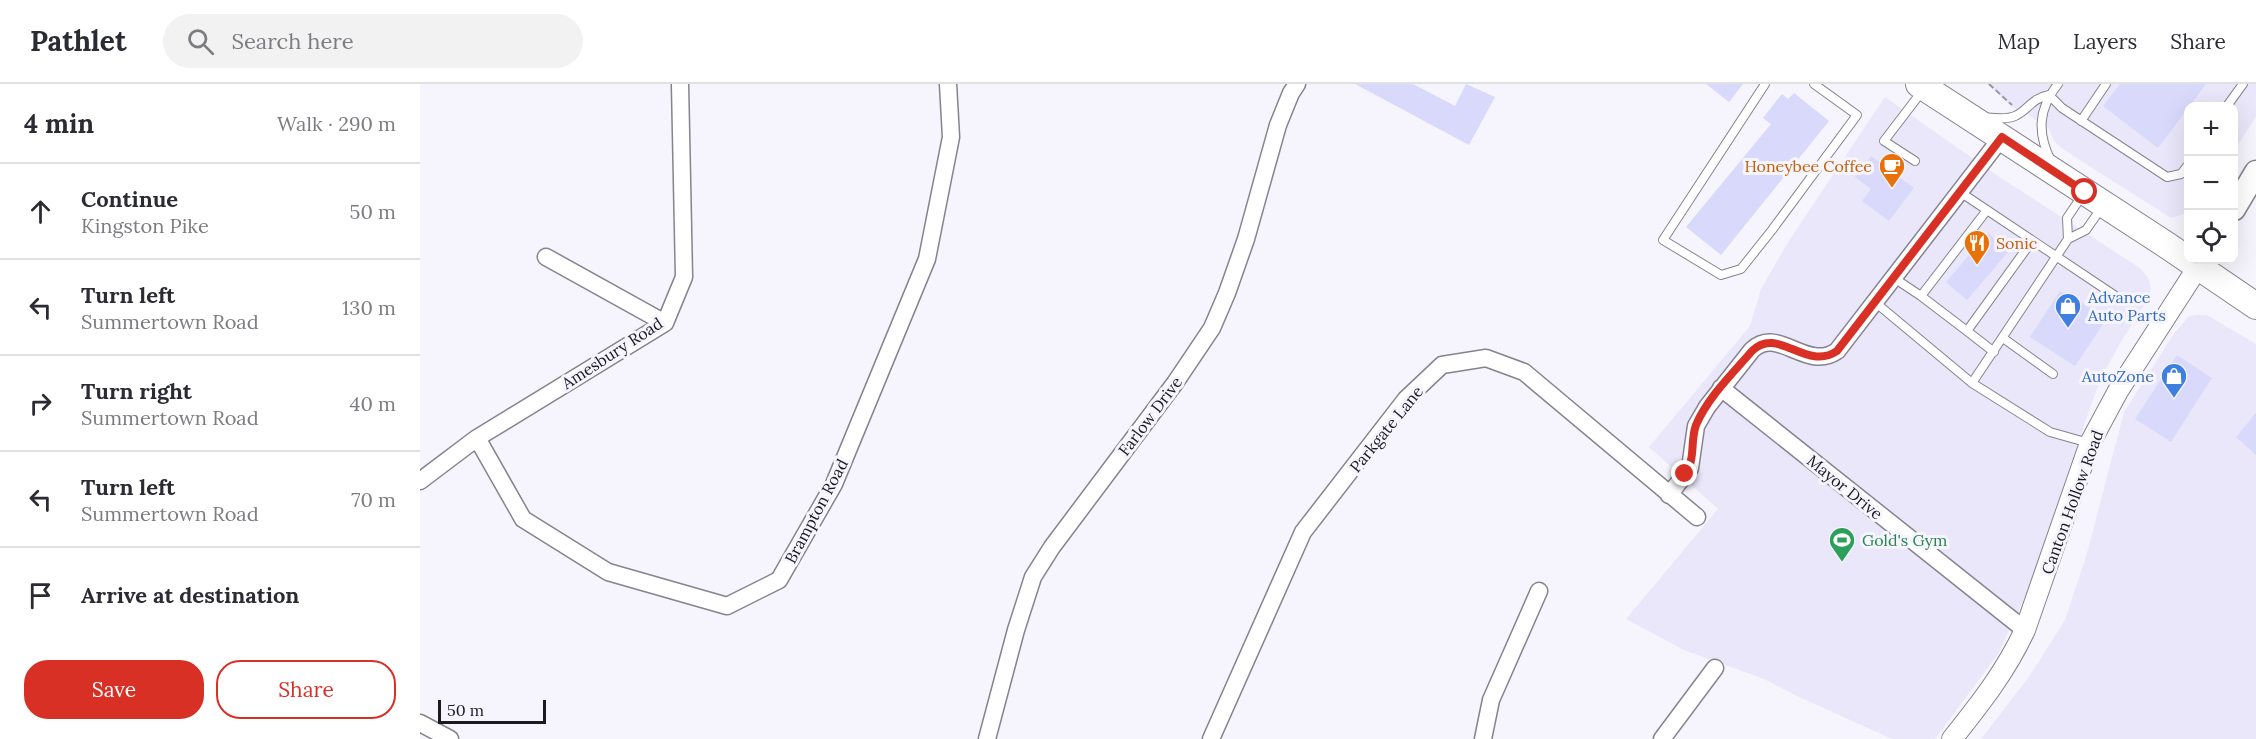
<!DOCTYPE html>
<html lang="en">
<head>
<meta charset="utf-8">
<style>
	:root { --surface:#fff; --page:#f2f2f3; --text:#2b2b33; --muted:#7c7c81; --line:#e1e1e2; --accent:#d93025 }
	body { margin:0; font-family:Lora,serif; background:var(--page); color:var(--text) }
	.controls { position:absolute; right:18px; top:18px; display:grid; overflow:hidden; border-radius:12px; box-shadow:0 6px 24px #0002 }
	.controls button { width:54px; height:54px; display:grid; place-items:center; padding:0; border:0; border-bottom:2px solid var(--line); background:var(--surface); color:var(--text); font:30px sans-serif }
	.scale { position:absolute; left:18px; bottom:15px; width:108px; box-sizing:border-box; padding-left:6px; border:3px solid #1b1a1e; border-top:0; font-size:16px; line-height:21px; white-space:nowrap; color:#1b1a1e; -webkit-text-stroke:4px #f6f4fd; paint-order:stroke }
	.stop { position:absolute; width:18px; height:18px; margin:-14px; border:4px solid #d93025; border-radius:50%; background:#fff }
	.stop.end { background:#d93025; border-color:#fff; box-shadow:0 2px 6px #0008 }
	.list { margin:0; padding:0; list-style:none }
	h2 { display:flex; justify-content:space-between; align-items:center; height:78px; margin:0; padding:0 24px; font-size:26px }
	h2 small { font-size:20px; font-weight:400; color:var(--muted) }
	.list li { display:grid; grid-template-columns:39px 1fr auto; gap:18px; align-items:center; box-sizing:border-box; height:96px; padding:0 24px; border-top:2px solid var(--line) }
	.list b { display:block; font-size:22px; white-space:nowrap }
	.list p { margin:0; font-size:20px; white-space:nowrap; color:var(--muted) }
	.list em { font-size:20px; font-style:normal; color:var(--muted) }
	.actions { display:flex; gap:12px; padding:18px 24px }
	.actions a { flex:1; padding:14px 0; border:2px solid var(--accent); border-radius:24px; text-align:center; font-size:21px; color:var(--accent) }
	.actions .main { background:var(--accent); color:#fff }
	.icon { flex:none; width:33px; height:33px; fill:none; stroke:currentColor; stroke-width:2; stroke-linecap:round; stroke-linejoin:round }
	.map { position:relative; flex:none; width:1836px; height:655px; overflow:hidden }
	header { display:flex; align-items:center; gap:36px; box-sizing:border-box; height:84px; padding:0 30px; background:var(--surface); border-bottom:2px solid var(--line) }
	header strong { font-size:28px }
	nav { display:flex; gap:33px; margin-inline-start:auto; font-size:21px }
	.search { width:420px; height:54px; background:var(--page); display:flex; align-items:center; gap:15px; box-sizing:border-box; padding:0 21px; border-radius:33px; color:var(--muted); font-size:22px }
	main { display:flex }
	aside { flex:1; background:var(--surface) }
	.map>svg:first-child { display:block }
	.built { fill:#ebe7fa }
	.building { fill:#d8d9fb }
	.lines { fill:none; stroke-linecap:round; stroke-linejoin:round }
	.service-casing { stroke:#85838e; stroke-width:10 }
	.minor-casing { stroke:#85838e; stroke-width:19 }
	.tertiary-casing { stroke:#85838e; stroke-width:22 }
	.secondary-casing { stroke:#85838e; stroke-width:25 }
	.primary-casing { stroke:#85838e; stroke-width:28 }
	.path { stroke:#9a989f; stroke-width:2; stroke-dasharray:6 3; stroke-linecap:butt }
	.service { stroke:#fff; stroke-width:8 }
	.minor { stroke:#fff; stroke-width:16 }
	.tertiary { stroke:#fff; stroke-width:20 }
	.secondary { stroke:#fff; stroke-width:22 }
	.primary { stroke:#fff; stroke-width:26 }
	.route { stroke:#d93025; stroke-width:8 }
	.labels { text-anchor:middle; stroke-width:6; stroke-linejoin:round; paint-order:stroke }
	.food-label { font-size:16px; fill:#c56008; stroke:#f6f4fd; text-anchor:end }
	.shop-label { font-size:16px; fill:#366cbe; stroke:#f6f4fd; text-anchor:start }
	.street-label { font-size:16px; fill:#1b1a1e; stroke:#f6f4fd }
	.leisure-label { font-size:16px; fill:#27864d; stroke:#f6f4fd; text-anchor:start }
</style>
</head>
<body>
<header>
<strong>Pathlet</strong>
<div class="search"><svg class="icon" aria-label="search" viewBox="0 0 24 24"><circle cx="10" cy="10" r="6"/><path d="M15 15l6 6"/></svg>Search here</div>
<nav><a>Map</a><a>Layers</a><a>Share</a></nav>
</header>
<main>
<aside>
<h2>4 min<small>Walk · 290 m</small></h2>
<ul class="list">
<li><svg class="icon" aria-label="ahead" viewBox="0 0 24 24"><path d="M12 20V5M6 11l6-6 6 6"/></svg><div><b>Continue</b><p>Kingston Pike</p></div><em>50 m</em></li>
<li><svg class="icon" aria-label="left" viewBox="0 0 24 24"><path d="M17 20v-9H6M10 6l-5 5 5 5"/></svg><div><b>Turn left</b><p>Summertown Road</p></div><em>130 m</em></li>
<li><svg class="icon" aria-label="right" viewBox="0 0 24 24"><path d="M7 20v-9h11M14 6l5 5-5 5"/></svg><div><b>Turn right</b><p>Summertown Road</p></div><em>40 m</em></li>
<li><svg class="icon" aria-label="left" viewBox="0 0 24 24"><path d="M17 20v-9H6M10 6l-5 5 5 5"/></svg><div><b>Turn left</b><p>Summertown Road</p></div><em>70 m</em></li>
<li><svg class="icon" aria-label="arrive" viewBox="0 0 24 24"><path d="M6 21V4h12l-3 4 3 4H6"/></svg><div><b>Arrive at destination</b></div></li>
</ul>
<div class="actions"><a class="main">Save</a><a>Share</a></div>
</aside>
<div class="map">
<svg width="1836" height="655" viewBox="0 0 1836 655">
	<rect width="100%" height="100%" fill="#f6f4fd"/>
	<path class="built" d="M1567,0H1836V33L1814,67V22H1768V129L1751,134L1644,66L1634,57L1629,45L1607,30L1592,23Z
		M1465,13L1581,94L1720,184L1729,195L1731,206L1725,220L1702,256L1681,294L1665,338L1643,415L1603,518L1578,570L1515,655H1472L1379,613L1344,595L1264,566L1206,535L1298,425L1229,363L1330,242L1341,205L1367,160Z
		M1776,231H1787L1836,260V655H1561L1608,594L1645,536L1666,473L1704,328L1753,251L1769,232Z"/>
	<path class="building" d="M935,0H993L1035,22L1046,0L1075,13L1049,61Z
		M1286,0H1323L1309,18Z
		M1700,0H1786L1738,64L1683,22Z
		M1374,9L1409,37L1301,171L1266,143L1351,40L1343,34L1362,10L1368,15Z
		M1451,72L1494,104L1469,137L1442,117L1451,105L1435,93Z
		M1568,149L1589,167L1547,216L1526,198Z
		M1640,207L1649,213L1650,211L1680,231L1679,233L1685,237L1655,282L1610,253Z
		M1757,271L1792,294L1751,358L1715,335Z
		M1836,329V371L1816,353Z"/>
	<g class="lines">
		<g class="service-casing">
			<path id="service" d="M1345,0L1243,156L1301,191L1321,185L1352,146L1437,31L1394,0
				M1629,11L1642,24L1747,93L1761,90L1768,81
				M1807,22L1823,0
				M1564,33C1574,34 1586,36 1595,32C1609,26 1610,15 1629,11
				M1661,37L1686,0
				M1495,77L1464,57L1503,6
				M1631,77C1617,49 1618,25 1638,0
				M1540,108L1694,211
				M1567,126L1501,212L1547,247L1612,157
				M1648,155L1647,134L1664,109
				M1474,194L1501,212
				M1456,219L1552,299L1630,348L1669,359
				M1547,247L1574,268
				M1583,254L1633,290
				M1552,299L1648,155L1666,146L1682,123"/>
		</g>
		<g class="minor-casing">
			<path id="minor" d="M126,173L245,239
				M1301,304L1605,546
				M57,354L103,435L188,488L307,522L359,496L414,400L507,175L531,53L528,0
				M0,397L57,354L245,239L264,193L260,0
				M1249,411L1270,384L1276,342L1287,323L1332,266C1358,241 1386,288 1417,267L1582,53
				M0,639L30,655
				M567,655L596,546L613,493L632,463L755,299L792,244L807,209L826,155L858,41L871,9L877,0
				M791,655L883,448L986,315L1022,281L1066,274L1104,288L1277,433
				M1063,655L1071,616L1119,507
				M1242,655L1295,584"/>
		</g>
		<g class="tertiary-casing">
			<path id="tertiary" d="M1532,655C1560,620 1586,587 1605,546L1670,359L1698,307L1778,183"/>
		</g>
		<g class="secondary-casing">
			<path id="secondary" d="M1814,125L1836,88"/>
		</g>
		<g class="primary-casing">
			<path id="primary" d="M1499,0L1745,160L1836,222"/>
		</g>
		<path class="path" d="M1569,0L1592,21"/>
		<use href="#service" class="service"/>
		<use href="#minor" class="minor"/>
		<use href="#tertiary" class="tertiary"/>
		<use href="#secondary" class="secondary"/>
		<use href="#primary" class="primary"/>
	</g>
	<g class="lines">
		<path class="route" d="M1265,390C1276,375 1270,357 1276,341C1288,313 1313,289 1332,267C1358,241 1386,288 1417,267L1582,53L1665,108"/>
	</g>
	<defs>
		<g id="cafe-pin" transform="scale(1.35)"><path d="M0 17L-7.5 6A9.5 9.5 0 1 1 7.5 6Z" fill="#e8710a" stroke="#f6f4fd"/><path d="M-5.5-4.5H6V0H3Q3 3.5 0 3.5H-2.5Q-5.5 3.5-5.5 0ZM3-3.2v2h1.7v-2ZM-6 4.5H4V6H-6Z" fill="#fff"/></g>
		<g id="restaurant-pin" transform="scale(1.35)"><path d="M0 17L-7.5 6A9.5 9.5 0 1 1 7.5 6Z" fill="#e8710a" stroke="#f6f4fd"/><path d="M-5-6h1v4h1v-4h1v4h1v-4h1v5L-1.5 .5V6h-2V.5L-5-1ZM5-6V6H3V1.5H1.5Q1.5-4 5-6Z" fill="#fff"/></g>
		<g id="shop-pin" transform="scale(1.35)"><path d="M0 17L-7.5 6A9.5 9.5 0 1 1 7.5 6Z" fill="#3f7fe0" stroke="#f6f4fd"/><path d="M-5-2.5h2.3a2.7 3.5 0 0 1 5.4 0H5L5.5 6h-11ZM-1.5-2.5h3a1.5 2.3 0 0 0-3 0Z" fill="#fff"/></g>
		<g id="stadium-pin" transform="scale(1.35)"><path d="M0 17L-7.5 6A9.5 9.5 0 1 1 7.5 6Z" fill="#2e9e5b" stroke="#f6f4fd"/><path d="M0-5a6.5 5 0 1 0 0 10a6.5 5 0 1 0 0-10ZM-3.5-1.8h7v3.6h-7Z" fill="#fff"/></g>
	</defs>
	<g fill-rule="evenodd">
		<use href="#cafe-pin" x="1472" y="82"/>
		<use href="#restaurant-pin" x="1557" y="159"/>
		<use href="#shop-pin" x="1648" y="222"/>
		<use href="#shop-pin" x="1754" y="292"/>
		<use href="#stadium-pin" x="1422" y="456"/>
	</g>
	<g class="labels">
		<g class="food-label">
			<text x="1452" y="88">Honeybee Coffee</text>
			<text x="1576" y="165" text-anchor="start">Sonic</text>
		</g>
		<g class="shop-label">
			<text x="1668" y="219">Advance<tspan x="1668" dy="18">Auto Parts</tspan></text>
			<text x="1734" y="298" text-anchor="end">AutoZone</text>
		</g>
		<g class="street-label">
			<text transform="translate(192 269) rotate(-33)" y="6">Amesbury Road</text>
			<text transform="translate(730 332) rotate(-53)" y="6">Farlow Drive</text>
			<text transform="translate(966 345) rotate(-51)" y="6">Parkgate Lane</text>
			<text transform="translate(1425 403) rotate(39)" y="6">Mayor Drive</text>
			<text transform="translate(1652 418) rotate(-70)" y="6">Canton Hollow Road</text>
			<text transform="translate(396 427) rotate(-62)" y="6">Brampton Road</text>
		</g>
		<g class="leisure-label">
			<text x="1442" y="462">Gold's Gym</text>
		</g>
	</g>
</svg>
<div class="controls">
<button>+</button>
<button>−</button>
<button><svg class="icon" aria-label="locate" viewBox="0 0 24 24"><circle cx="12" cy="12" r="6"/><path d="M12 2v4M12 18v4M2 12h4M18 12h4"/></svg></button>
</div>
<div class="scale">50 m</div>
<div class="stop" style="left:1665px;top:108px"></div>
<div class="stop end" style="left:1265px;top:390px"></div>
</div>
</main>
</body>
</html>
